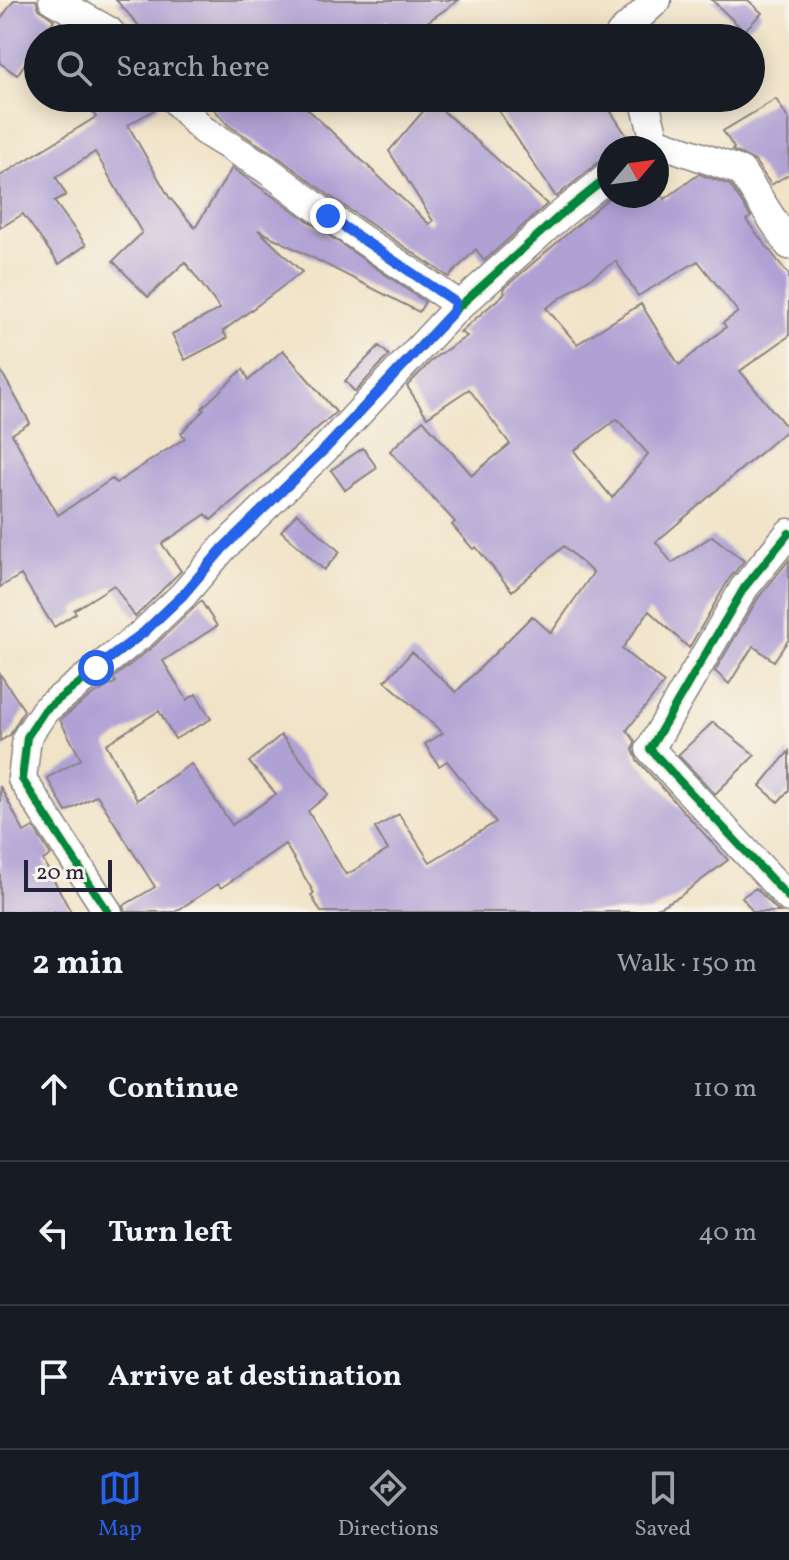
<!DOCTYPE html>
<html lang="en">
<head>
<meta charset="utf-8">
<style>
	:root { --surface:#171b24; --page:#242831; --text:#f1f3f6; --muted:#9ea1a6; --line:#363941; --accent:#2563eb }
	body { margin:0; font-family:Vollkorn,serif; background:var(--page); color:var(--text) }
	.compass { position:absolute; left:597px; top:136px; width:72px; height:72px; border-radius:50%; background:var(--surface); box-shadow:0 4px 20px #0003; rotate:61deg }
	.scale { position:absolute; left:24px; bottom:20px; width:88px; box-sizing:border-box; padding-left:8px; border:4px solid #22223b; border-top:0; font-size:22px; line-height:28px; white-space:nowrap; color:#22223b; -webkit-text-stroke:6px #f7f3e8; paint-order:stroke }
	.stop { position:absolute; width:24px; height:24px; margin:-18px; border:6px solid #2563eb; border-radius:50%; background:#fff }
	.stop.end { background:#2563eb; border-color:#fff; box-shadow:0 2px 8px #0008 }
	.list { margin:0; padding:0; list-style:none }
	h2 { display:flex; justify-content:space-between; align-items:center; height:104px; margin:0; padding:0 32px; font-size:34px }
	h2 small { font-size:26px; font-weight:400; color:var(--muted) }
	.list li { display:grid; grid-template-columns:52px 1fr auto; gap:24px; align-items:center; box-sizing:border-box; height:144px; padding:0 32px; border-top:2px solid var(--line) }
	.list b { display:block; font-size:30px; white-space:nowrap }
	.list em { font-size:26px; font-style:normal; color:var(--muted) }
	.icon { flex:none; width:44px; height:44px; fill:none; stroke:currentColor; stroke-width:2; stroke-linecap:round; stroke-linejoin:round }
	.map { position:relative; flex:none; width:789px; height:912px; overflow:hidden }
	.search { position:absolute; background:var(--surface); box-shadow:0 4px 20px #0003; left:24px; right:24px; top:24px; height:88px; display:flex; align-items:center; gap:20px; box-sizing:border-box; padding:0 28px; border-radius:44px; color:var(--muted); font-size:30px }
	.sheet { height:536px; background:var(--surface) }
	nav { display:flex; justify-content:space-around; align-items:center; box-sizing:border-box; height:112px; border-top:2px solid var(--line); background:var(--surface); font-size:22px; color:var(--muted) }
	nav a { display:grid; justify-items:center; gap:4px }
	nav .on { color:var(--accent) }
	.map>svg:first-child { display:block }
	.building { fill:#b0a1d4; fill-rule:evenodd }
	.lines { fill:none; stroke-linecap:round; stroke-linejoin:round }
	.street-casing { stroke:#8a8281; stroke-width:31 }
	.street { stroke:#fff; stroke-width:28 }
	.cycleway-casing { stroke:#f7f3e8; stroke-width:13 }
	.cycleway { stroke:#00873e; stroke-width:8 }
	.route { stroke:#2563eb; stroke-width:10 }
</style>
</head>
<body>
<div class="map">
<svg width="789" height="912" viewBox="0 0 789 912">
	<rect width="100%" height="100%" fill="#f7f3e8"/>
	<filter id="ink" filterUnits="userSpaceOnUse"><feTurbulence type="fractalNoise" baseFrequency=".0125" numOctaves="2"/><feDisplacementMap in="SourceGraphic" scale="16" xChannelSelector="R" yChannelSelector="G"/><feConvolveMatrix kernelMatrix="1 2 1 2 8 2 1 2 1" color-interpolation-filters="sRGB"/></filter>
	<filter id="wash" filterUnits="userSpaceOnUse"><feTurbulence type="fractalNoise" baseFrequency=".006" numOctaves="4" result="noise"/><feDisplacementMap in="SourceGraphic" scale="32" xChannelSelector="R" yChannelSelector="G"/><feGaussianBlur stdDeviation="1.8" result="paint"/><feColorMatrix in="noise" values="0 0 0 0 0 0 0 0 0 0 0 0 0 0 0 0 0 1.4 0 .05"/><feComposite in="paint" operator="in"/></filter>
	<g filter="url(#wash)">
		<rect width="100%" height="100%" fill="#f1e3c7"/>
		<g id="blocks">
			<path class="building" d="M14,0H36L39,9L54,20L42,38H38V44L17,75L0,63V20Z
				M116,0H459L404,38L388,20L360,38H150Z
				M712,0H748L762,13L744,31Z
				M109,98H156L159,107L128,125L169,197L195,228L232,168L425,302L419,312L258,230L302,272L223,331L227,338L185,360L172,334L220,309L185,262L148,297L113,261L142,233L95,152L56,177L66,195L54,201L86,245L59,264L23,214L0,228V176L96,117L91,109Z
				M204,98H296L429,224L433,221L389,151L432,101L547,204L484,261L476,249L449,277L338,202L274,154L228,125Z
				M490,98H602L630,141L629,148H609V159L598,163L556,197Z
				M776,99L789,120V174L771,185L755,161L732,150L734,148L723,131Z
				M699,174L730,185L751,217L746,220L789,275V336L740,371L788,429L656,542L672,563L712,536L744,561L729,579L689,648L649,611L622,649L664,683L627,730L635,741L633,750L637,760L728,860L679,897L649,912H321L311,895L314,893L285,844L221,888L218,884L175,912H125L123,906L155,887L97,795L66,812L47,778L81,759L60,720L88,698L116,682L113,678L155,645L201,601L217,626L163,661L187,700L196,694L211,719L175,739L159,711L106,744L137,800L191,764L232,825L276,794L249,762L281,735L329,794L308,811L346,875L388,850L375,828L399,814L430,862L496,822L447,761L439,766L425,744L443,733L385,681L412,652L456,692L532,616L551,633L593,573L564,546L512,591L476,547L473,549L452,525L455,522L390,451L423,420L472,475L510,444L469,389L427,417L407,386L434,358L467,336L460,332L505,293L503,289L611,196H662L665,199ZM616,261L638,296L698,261L738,312L723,323L726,327L679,365L641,304L577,344L546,308ZM617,419L648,454L612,498L574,451Z
				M379,346L389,355L355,392L345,381Z
				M283,350L336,412L211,520L206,514L162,544L181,571L135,617L114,585L74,610L76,613L54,627L21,575L0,587V369L30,423L12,434L58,515L112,479L116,483L185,438L181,433L204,410L202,408L243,369L249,380Z
				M363,448L377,468L345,490L331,470Z
				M297,513L340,552L324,570L281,531Z
				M789,560V639L774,661L753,646L729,684L715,671L758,598Z
				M0,674L24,710L10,735L0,741Z
				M713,722L755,755L715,794L678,755Z
				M789,751V790L778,802L760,786Z
				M0,786L24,832L33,827L51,855L43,860L71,912H0Z
				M756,888L777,910L780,912H753L742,897Z"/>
		</g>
	</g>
	<g filter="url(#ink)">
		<use href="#blocks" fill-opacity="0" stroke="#8a8281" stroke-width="2"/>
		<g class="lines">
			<g class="street-casing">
				<path id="street" d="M53,0L109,31L115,38
					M622,38L620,34L657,0
					M173,98L203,130L265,168L328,216L455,302L453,312
					M644,98L655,141L646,148
					M655,141L741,171L789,245
					M789,533L744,588L650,749L789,898
					M108,912L22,779L27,737L45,710L143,633L183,595L223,548L324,450L453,312L558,217L609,176"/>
			</g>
			<use href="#street" class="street"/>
			<g class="cycleway-casing">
				<path id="cycleway" d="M789,533L744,588L650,749L789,898
					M108,912L22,779L27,737L45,710L143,633L183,595L223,548L324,450L453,312L558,217L609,176"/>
			</g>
			<use href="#cycleway" class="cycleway"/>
		</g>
	</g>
	<g class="lines" filter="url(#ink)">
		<path class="route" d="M96,668L143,633L183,595L223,548L324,450L453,312L455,302L328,216"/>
	</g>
</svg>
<svg class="compass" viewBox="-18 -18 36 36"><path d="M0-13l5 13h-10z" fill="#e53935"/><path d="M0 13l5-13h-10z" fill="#9ea1a6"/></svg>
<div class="scale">20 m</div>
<div class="stop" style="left:96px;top:668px"></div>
<div class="stop end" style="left:328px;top:216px"></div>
<div class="search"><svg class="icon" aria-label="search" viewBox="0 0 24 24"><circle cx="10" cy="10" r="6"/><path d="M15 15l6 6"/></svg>Search here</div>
</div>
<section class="sheet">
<h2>2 min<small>Walk · 150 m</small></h2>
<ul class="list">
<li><svg class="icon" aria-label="ahead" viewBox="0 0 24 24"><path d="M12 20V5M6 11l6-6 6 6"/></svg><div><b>Continue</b></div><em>110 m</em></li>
<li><svg class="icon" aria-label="left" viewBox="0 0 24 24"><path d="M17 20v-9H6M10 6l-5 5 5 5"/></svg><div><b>Turn left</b></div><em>40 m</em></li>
<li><svg class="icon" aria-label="arrive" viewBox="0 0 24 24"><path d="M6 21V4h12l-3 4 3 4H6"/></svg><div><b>Arrive at destination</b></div></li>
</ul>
</section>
<nav>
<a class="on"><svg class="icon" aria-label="map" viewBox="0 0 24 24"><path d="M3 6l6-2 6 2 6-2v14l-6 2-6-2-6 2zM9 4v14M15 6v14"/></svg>Map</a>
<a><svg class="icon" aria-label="directions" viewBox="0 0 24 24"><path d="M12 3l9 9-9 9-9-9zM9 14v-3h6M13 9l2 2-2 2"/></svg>Directions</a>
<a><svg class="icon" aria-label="saved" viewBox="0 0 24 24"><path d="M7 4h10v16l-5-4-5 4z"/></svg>Saved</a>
</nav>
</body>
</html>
